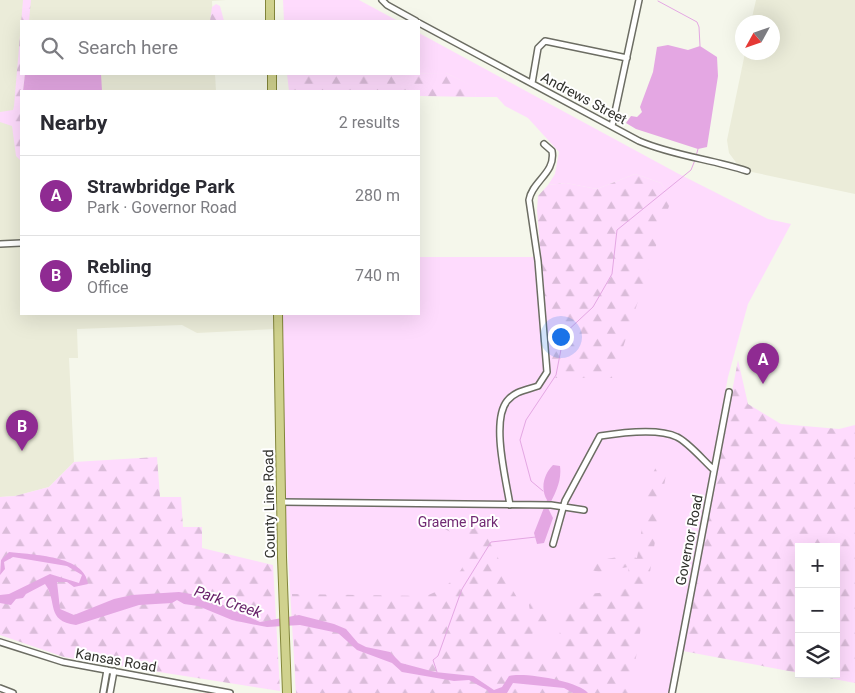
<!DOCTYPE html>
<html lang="en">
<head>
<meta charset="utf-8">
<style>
	:root { --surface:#fff; --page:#f2f2f3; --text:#2b2b33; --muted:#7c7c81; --line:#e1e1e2; --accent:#8f2b92 }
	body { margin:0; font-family:Roboto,sans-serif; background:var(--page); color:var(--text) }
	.controls { position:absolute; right:15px; bottom:15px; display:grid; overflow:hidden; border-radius:0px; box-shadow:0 5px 20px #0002 }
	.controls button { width:45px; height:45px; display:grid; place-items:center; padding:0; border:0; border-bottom:1px solid var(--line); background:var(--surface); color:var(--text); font:25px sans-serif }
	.compass { position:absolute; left:735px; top:15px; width:45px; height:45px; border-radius:50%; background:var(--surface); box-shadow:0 5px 20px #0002; rotate:230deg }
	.you { position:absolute; left:560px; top:336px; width:18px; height:18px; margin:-12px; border:4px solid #fff; border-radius:50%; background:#1a73e8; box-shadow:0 0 0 8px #1a73e833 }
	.badge { display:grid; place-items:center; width:32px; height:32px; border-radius:50%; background:var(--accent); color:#fff; font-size:16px; font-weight:700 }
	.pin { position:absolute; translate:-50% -41px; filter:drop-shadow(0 1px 2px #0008) }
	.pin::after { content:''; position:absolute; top:26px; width:18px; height:15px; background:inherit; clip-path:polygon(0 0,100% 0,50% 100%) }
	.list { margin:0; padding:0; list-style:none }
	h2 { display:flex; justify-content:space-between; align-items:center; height:65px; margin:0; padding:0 20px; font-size:21px }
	h2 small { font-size:16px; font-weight:400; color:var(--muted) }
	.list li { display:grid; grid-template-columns:32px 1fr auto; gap:15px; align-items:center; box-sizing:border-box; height:80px; padding:0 20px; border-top:1px solid var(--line) }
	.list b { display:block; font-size:19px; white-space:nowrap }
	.list p { margin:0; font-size:16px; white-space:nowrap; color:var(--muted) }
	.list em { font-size:16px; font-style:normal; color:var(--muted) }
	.icon { flex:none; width:28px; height:28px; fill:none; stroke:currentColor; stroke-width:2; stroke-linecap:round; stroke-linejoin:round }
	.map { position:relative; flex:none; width:855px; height:693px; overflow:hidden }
	.search { position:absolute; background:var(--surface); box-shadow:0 5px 20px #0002; left:20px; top:20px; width:400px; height:55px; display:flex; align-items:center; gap:12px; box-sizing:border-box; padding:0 18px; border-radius:0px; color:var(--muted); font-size:19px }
	.panel { position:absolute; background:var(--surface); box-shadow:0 5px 20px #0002; left:20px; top:90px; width:400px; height:225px; border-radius:0px }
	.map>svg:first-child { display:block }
	.built { fill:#ebecd9 }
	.green { fill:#fedbfd }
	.forest { fill:url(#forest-firs) }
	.water { fill:#e4a7e3 }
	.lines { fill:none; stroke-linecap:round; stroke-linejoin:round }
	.stream { stroke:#e4a7e3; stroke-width:1 }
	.minor-casing { stroke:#6c6d63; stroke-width:8 }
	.primary-casing { stroke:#83863a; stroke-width:10 }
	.minor { stroke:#fff; stroke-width:5 }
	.primary { stroke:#d0d28e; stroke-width:8 }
	.labels { text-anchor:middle; stroke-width:4; stroke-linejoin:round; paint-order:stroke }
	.street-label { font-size:14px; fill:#30312c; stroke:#fff }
	.park-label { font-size:14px; fill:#712a73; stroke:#fff }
	.water-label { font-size:15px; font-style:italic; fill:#661f68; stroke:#fff }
</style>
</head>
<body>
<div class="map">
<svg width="855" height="693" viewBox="0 0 855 693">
	<defs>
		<pattern id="forest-firs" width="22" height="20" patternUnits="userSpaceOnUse" patternTransform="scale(1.25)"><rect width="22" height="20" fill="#fedbfd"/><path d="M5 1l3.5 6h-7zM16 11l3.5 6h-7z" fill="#dabcd9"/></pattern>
	</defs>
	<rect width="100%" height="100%" fill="#f5f7eb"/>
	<path class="built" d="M0,0H226L212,1L213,21H21V74H215L216,91H96L24,78L23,91H21V314H275L276,329L197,333L182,325L77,329L78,358H69L74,462L49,487L15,496L0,497Z
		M756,0H855V194L747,171L738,165L729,153L727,140L745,53L772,52V22H751Z"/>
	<path class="green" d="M283,0H359L398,21H284Z
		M419,33L677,173L768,219L791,224L748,304L728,377L669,693H296L285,503L282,314H419V257H541L551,378L651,252L670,199L661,183L635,174L597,189L566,183L548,185L555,174L559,152L528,118L505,106L497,97H476L474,87L446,73H419Z"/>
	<path class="forest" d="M23,0H31L29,21H21V74H25L23,91H21L20,160L16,156L12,126L0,122V112L13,110L14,106Z
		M216,4L220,6L224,21H210L212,7Z
		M446,73L475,87L476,97L419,96V91H289L287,74Z
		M635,174L661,183L671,200L613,378H551L537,210L538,196L548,185L566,183L597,189Z
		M738,360L748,404L781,424L839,429L855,425V683L808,674H836V547H799V673L683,651Z
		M157,457L160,497H181L183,527H202V548L273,565L280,691L64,657L0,635V497L15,496L49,487L74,462Z
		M656,467L667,468L631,688L645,693H296L292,594L426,596C453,586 464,571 472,544L445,529L476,523L491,537L504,575L519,601L520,614L531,618L529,605L534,595L544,604L549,619L531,635L535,648L551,653L557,645L565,610L583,604L586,594C603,593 619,592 629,578L628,567L599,572L591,570V561C607,561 623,553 637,558L650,479Z"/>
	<path class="water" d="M668,45L688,50L700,46L717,57L718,76L707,147L698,149L636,129L626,123L631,116L637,117L642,112L640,107L653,72L657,47Z
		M25,74H101L102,91H23Z
		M553,465L560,466C562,482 555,493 548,508L553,518L544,543L537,544L534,533L547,500C540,488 544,474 553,465Z
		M9,552C32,555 85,555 88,584L74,587L67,582H57L60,609L74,615L114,599L132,595L179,592L191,594L223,605L260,622L299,615L334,624L346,629L358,643L366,647L390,652L401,663L435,672L473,676L494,690L502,687L509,676C524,672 578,681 588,693H573L564,688L513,683L507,693H489L487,690L469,680L454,681L402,672L392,663L357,650L338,633L300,625L267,627L251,624L232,620L198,606L184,604L177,600L172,603L139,605L76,625C45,621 58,601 45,584L26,594L23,598L16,599L11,605L0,603V595L9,594L50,574L79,583L82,575L67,566L13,557L4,562L5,569L0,575L1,560Z"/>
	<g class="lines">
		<path class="stream" d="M658,1L697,22L699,27L700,46
			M696,156L698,149
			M543,491L531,481L520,440L526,420L556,375L564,334L593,307L612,274L617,230L691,170L695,160
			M437,672L433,660L438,656L462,589L491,542L536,537"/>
		<g class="minor-casing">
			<path id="minor" d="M382,0L387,5L416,21
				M419,23L639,141C674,156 711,159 747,171
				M532,83L538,48L545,41L627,58
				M612,126L639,0
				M0,244L21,243
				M281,502L551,505L584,510
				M510,505C506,480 491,421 507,401C515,391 526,390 538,386L547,372L538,261L529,200C532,181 556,173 552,151L544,144
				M553,544L565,501L600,436C619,433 659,428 677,437C688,442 704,461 714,470
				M0,642L63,662L230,693
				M0,688L13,693
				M103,693L107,670
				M110,693L114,671
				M672,693L729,392"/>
		</g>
		<g class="primary-casing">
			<path id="primary" d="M270,0V21
				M272,74V91
				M278,314L282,557L287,693"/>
		</g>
		<use href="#minor" class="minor"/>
		<use href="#primary" class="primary"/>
	</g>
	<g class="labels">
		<g class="street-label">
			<text transform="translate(584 98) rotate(28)" y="5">Andrews Street</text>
			<text transform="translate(269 504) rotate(-91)" y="5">County Line Road</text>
			<text transform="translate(689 540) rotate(-79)" y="5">Governor Road</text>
			<text transform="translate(116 660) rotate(10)" y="5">Kansas Road</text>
		</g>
		<g class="park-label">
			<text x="458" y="527">Graeme Park</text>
		</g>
		<g class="water-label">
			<text transform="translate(228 602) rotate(19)" y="5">Park Creek</text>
		</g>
	</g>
</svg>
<div class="controls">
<button>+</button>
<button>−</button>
<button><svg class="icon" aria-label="layers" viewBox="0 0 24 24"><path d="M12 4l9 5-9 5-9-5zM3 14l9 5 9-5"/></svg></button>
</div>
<svg class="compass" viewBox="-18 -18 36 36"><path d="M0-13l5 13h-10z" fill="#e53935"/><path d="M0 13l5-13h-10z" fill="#7c7c81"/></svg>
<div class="you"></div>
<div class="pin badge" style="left:763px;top:384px">A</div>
<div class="pin badge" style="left:22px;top:451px">B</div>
<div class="search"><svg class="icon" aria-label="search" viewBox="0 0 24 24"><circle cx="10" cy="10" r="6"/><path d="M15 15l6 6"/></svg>Search here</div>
<section class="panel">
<h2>Nearby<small>2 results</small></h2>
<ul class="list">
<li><span class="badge">A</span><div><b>Strawbridge Park</b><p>Park · Governor Road</p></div><em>280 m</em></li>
<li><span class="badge">B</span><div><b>Rebling</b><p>Office</p></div><em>740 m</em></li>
</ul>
</section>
</div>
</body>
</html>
